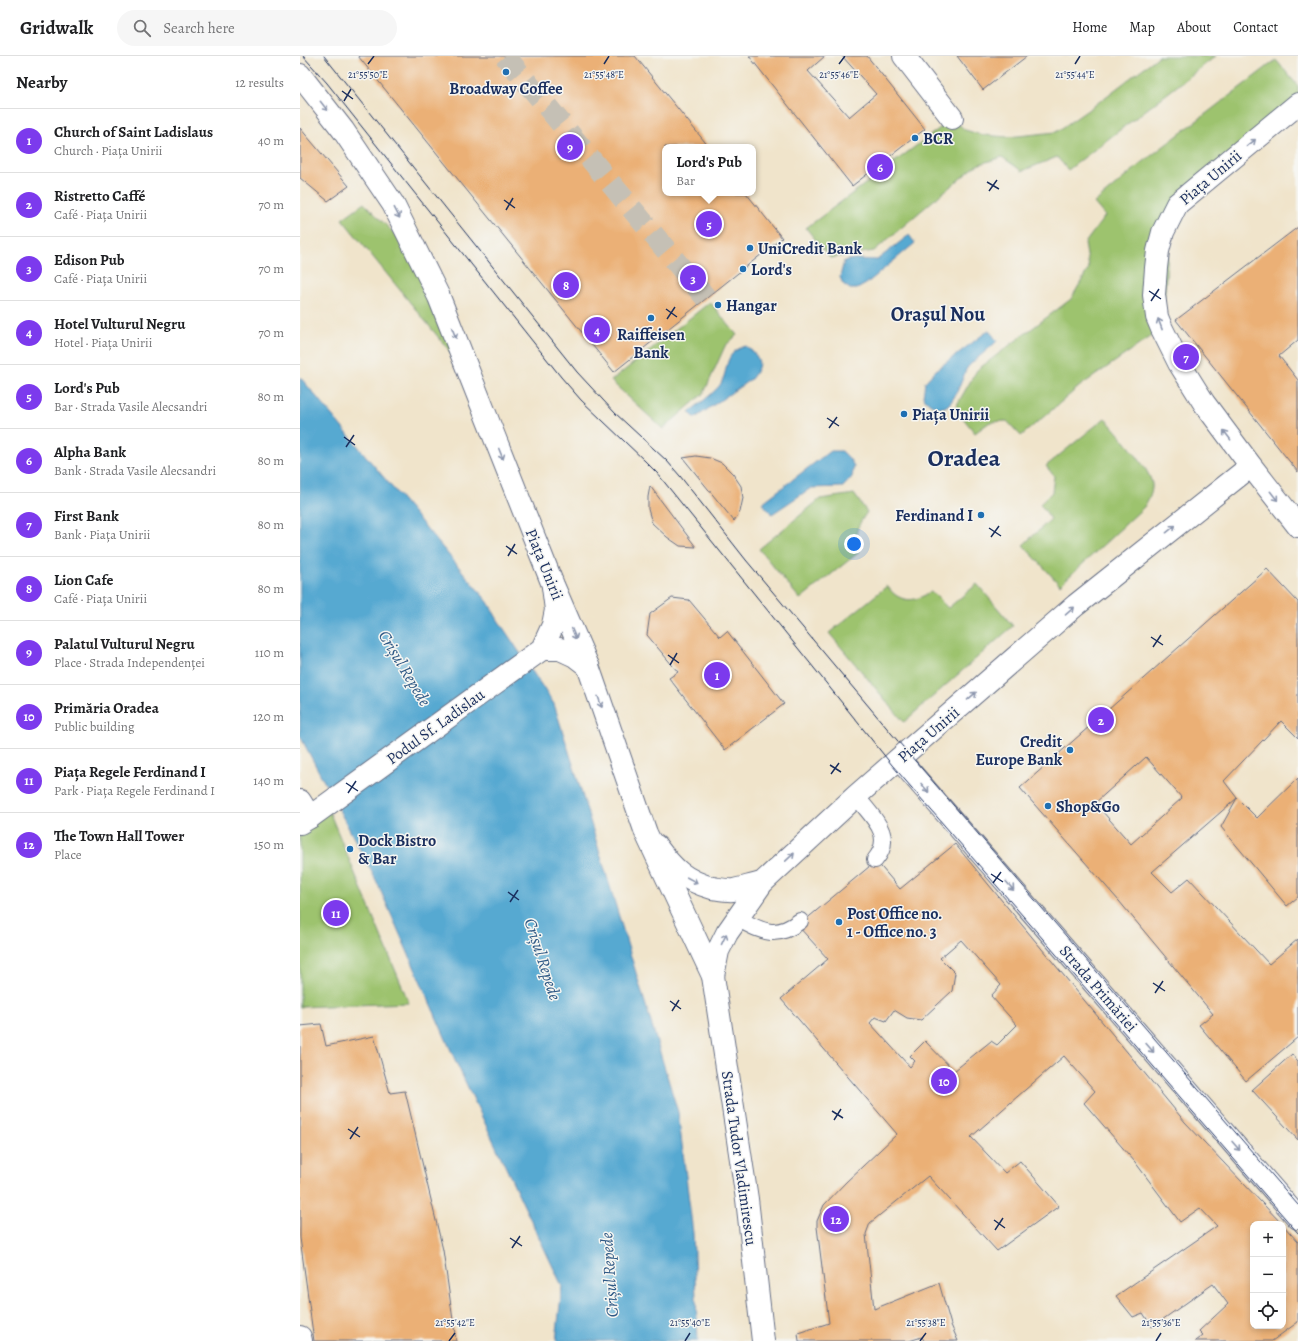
<!DOCTYPE html>
<html lang="en">
<head>
<meta charset="utf-8">
<style>
	:root { --surface:#fff; --page:#f6f6f6; --text:#202124; --muted:#757577; --line:#e0e0e0; --accent:#7c3aed }
	body { margin:0; font-family:Alegreya,serif; background:var(--page); color:var(--text) }
	.controls { position:absolute; right:12px; bottom:12px; display:grid; overflow:hidden; border-radius:8px; box-shadow:0 2px 6px #0003 }
	.controls button { width:36px; height:36px; display:grid; place-items:center; padding:0; border:0; border-bottom:1px solid var(--line); background:var(--surface); color:var(--text); font:20px sans-serif }
	.you { position:absolute; left:554px; top:488px; width:14px; height:14px; margin:-10px; border:3px solid #fff; border-radius:50%; background:#1a73e8; box-shadow:0 0 0 6px #1a73e833 }
	.badge { display:grid; place-items:center; width:26px; height:26px; border-radius:50%; background:var(--accent); color:#fff; font-size:13px; font-weight:700 }
	.pin { position:absolute; translate:-50% -50%; border:2px solid #fff; box-shadow:0 1px 4px #0006 }
	.popup { position:absolute; left:362px; top:88px; width:94px; height:52px; box-sizing:border-box; display:grid; place-content:center; border-radius:8px; background:var(--surface); filter:drop-shadow(0 1px 3px #0005); font-size:13px; white-space:nowrap; color:var(--muted) }
	.popup b { font-size:15px; color:var(--text) }
	.popup::after { content:''; position:absolute; left:50%; top:100%; margin-left:-8px; border:8px solid transparent; border-top-color:var(--surface) }
	.list { margin:0; padding:0; list-style:none }
	h2 { display:flex; justify-content:space-between; align-items:center; height:52px; margin:0; padding:0 16px; font-size:17px }
	h2 small { font-size:13px; font-weight:400; color:var(--muted) }
	.list li { display:grid; grid-template-columns:26px 1fr auto; gap:12px; align-items:center; box-sizing:border-box; height:64px; padding:0 16px; border-top:1px solid var(--line) }
	.list b { display:block; font-size:15px; white-space:nowrap }
	.list p { margin:0; font-size:13px; white-space:nowrap; color:var(--muted) }
	.list em { font-size:13px; font-style:normal; color:var(--muted) }
	.icon { flex:none; width:22px; height:22px; fill:none; stroke:currentColor; stroke-width:2; stroke-linecap:round; stroke-linejoin:round }
	.map { position:relative; flex:none; width:998px; height:1285px; overflow:hidden }
	header { display:flex; align-items:center; gap:24px; box-sizing:border-box; height:56px; padding:0 20px; background:var(--surface); border-bottom:1px solid var(--line) }
	header strong { font-size:19px }
	nav { display:flex; gap:22px; margin-inline-start:auto; font-size:14px }
	.search { width:280px; height:36px; background:var(--page); display:flex; align-items:center; gap:10px; box-sizing:border-box; padding:0 14px; border-radius:22px; color:var(--muted); font-size:15px }
	main { display:flex }
	aside { flex:1; background:var(--surface) }
	.map>svg:first-child { display:block }
	.green { fill:#9dc36e; stroke:#5c7966 }
	.water { fill:#56a9d1; stroke:#386c98 }
	.building { fill:#ebb076; fill-rule:evenodd }
	.lines { fill:none; stroke-linecap:round; stroke-linejoin:round }
	.pedestrian-tunnel { stroke:#c5c0b5; stroke-width:22; stroke-dasharray:22 11; stroke-linecap:butt }
	.service-casing { stroke:#666e84; stroke-width:18 }
	.pedestrian-casing { stroke:#666e84; stroke-width:24 }
	.minor-casing { stroke:#666e84; stroke-width:24 }
	.tertiary-casing { stroke:#666e84; stroke-width:24 }
	.service { stroke:#fff; stroke-width:16 }
	.pedestrian { stroke:#fff; stroke-width:22 }
	.minor { stroke:#fff; stroke-width:22 }
	.tertiary { stroke:#fff; stroke-width:22 }
	.tram { stroke:#1b2f5e; stroke-width:1 }
	.oneway { stroke:#8d97ae }
	.ticks { fill:none; stroke:#1b2f5e; stroke-width:1.5 }
	.poi-dot { fill:#1f6fb2; stroke:#f6f6f2; stroke-width:1.5 }
	.labels { text-anchor:middle; stroke-width:3; stroke-linejoin:round; paint-order:stroke }
	.poi-label { font-size:16px; font-weight:bold; fill:#1b2f5e; stroke:#f6f6f2; text-anchor:start }
	.street-label { font-size:16px; fill:#1b2f5e; stroke:#f6f6f2 }
	.water-label { font-size:17px; font-style:italic; fill:#305a86; stroke:#f6f6f2 }
	.district-label { font-size:20px; font-weight:bold; fill:#1b2f5e; stroke:#f6f6f2 }
	.town-label { font-size:24px; font-weight:bold; fill:#1b2f5e; stroke:#f6f6f2 }
	.ticks-label { font-size:10px; text-anchor:middle; fill:#1b2f5e; stroke:#f6f6f2; stroke-width:3; stroke-linejoin:round; paint-order:stroke }
</style>
</head>
<body>
<header>
<strong>Gridwalk</strong>
<div class="search"><svg class="icon" aria-label="search" viewBox="0 0 24 24"><circle cx="10" cy="10" r="6"/><path d="M15 15l6 6"/></svg>Search here</div>
<nav><a>Home</a><a>Map</a><a>About</a><a>Contact</a></nav>
</header>
<main>
<aside>
<h2>Nearby<small>12 results</small></h2>
<ul class="list">
<li><span class="badge">1</span><div><b>Church of Saint Ladislaus</b><p>Church · Piața Unirii</p></div><em>40 m</em></li>
<li><span class="badge">2</span><div><b>Ristretto Caffé</b><p>Café · Piața Unirii</p></div><em>70 m</em></li>
<li><span class="badge">3</span><div><b>Edison Pub</b><p>Café · Piața Unirii</p></div><em>70 m</em></li>
<li><span class="badge">4</span><div><b>Hotel Vulturul Negru</b><p>Hotel · Piața Unirii</p></div><em>70 m</em></li>
<li><span class="badge">5</span><div><b>Lord's Pub</b><p>Bar · Strada Vasile Alecsandri</p></div><em>80 m</em></li>
<li><span class="badge">6</span><div><b>Alpha Bank</b><p>Bank · Strada Vasile Alecsandri</p></div><em>80 m</em></li>
<li><span class="badge">7</span><div><b>First Bank</b><p>Bank · Piața Unirii</p></div><em>80 m</em></li>
<li><span class="badge">8</span><div><b>Lion Cafe</b><p>Café · Piața Unirii</p></div><em>80 m</em></li>
<li><span class="badge">9</span><div><b>Palatul Vulturul Negru</b><p>Place · Strada Independenței</p></div><em>110 m</em></li>
<li><span class="badge">10</span><div><b>Primăria Oradea</b><p>Public building</p></div><em>120 m</em></li>
<li><span class="badge">11</span><div><b>Piața Regele Ferdinand I</b><p>Park · Piața Regele Ferdinand I</p></div><em>140 m</em></li>
<li><span class="badge">12</span><div><b>The Town Hall Tower</b><p>Place</p></div><em>150 m</em></li>
</ul>
</aside>
<div class="map">
<svg width="998" height="1285" viewBox="0 0 998 1285">
	<rect width="100%" height="100%" fill="#f6f6f2"/>
	<filter id="ink" filterUnits="userSpaceOnUse"><feTurbulence type="fractalNoise" baseFrequency=".025" numOctaves="2"/><feDisplacementMap in="SourceGraphic" scale="8" xChannelSelector="R" yChannelSelector="G"/><feConvolveMatrix kernelMatrix="1 2 1 2 8 2 1 2 1" color-interpolation-filters="sRGB"/></filter>
	<filter id="wash" filterUnits="userSpaceOnUse"><feTurbulence type="fractalNoise" baseFrequency=".012" numOctaves="4" result="noise"/><feDisplacementMap in="SourceGraphic" scale="16" xChannelSelector="R" yChannelSelector="G"/><feGaussianBlur stdDeviation="0.9" result="paint"/><feColorMatrix in="noise" values="0 0 0 0 0 0 0 0 0 0 0 0 0 0 0 0 0 1.4 0 .05"/><feComposite in="paint" operator="in"/></filter>
	<g filter="url(#wash)">
		<rect width="100%" height="100%" fill="#f0e4cb"/>
		<path class="green" d="M859,0H916L768,114L757,101L722,115L702,101L677,109L635,143L574,195L530,202L506,172L644,69L652,62L665,74L682,79L708,81L756,76L795,49Z
			M976,4L998,30V48L871,159L862,273L780,330L721,380L707,365L690,366L675,377L655,352L677,314L771,243L789,212L785,187L805,160L794,147L843,106Z
			M64,147L121,204L170,320L42,163Z
			M410,246L437,279L425,290L404,337L363,373L311,325Z
			M805,362C816,375 850,412 852,428C853,436 848,444 844,451L760,529L723,489L751,463L740,448L752,436L754,420L746,410Z
			M554,438L567,456C555,474 555,476 558,497L500,543L459,493L520,443Z
			M677,528L713,570L604,666L529,577L587,530C590,533 593,538 597,540C609,547 620,543 631,535L648,552Z
			M26,748L109,947L0,951V767Z"/>
		<path class="water" d="M609,179L615,187L566,228L557,233H550L543,228L540,221L544,205L554,203L577,204Z
			M689,274L697,285C689,293 673,305 667,312C665,315 664,320 662,324C653,346 645,364 623,341L625,326L636,314Z
			M446,290C461,302 463,308 451,323L395,362L389,356C397,350 415,336 420,329C430,313 422,297 446,290Z
			M0,321L188,546L198,564L254,648L276,718L378,1056L393,1177L398,1285H256L262,1230L156,1006L76,824L0,680Z
			M530,395H542L549,402L554,410L552,421L543,431L511,432L472,458L462,447Z"/>
		<g id="blocks">
			<path class="building" d="M58,0H335L409,91H365V137H446L482,182L314,316Z
				M449,0H525L508,15L549,61L576,38L542,0H567L625,73L552,130Z
				M657,0H727L683,34Z
				M0,72L49,130L28,145L0,122Z
				M998,171V284L979,300L998,324V416L876,264Z
				M396,400L410,402L422,407L433,418L441,430L443,442L440,456L434,465L383,402Z
				M350,430L396,491L380,490L367,481L352,467L348,453V441Z
				M967,513L998,546V682L981,665L924,725L937,742L852,816L872,836L889,822L969,908L998,883V981L946,1025L899,969L913,958L819,845L720,732ZM846,701L882,742L831,788L795,747Z
				M372,542L389,544L420,581L427,575L484,648L425,694L369,622L378,616L347,579L350,558Z
				M998,722V841L987,850L921,771L937,742L957,762Z
				M655,788L885,1066L982,1168H953V1270H983V1169L998,1186V1266L972,1285H895L903,1279L899,1275L928,1248L913,1228L852,1271L843,1257L833,1261L816,1240L917,1170L900,1152L880,1166L835,1106L784,1047L795,1035L764,1000L671,1081L705,1117L720,1105L759,1150L697,1195L628,1120L570,1167L566,1178L574,1253L639,1227L651,1269L658,1285H624L622,1281L609,1285H499L498,1277L529,1267L517,1171V1165L524,1149L546,1126L597,1078L481,943L528,903L498,870L576,805L600,833ZM661,884L701,929L691,940L717,969L697,989L691,985L654,1015L625,985L610,1000L615,1005L610,1011L570,967L575,961L586,965L594,954L607,962L621,964L652,935L655,917L640,902Z
				M21,968L26,990L74,980L90,1037L105,1035L143,1194L156,1285H14L0,1182V970Z
				M992,998L998,1005V1084L952,1034Z"/>
		</g>
	</g>
	<g filter="url(#ink)">
		<use href="#blocks" fill-opacity="0" stroke="#666e84" stroke-width="1"/>
		<g class="lines">
			<path class="pedestrian-tunnel" d="M205,0L406,242"/>
			<g class="service-casing">
				<path id="service" d="M556,740C571,760 596,779 575,804
					M436,862C461,874 474,885 500,865"/>
			</g>
			<g class="pedestrian-casing">
				<path id="pedestrian" d="M604,0L652,62
					M0,745L10,761"/>
			</g>
			<g class="minor-casing">
				<path id="minor" d="M998,48L877,148L863,176L858,195L856,212L854,239L857,261L862,273L879,307L904,347L951,410L998,470
					M242,593H260L275,600L288,610
					M0,767L10,761L242,593L253,569L256,554L253,531
					M356,790C373,813 384,824 412,832C419,833 428,835 434,834C443,832 453,829 462,827
					M413,920L418,895L427,877L462,827L556,740L776,549L951,410
					M0,1281L1,1285"/>
			</g>
			<g class="tertiary-casing">
				<path id="tertiary" d="M0,19L43,74L93,148L139,241L253,529L288,610L346,777L413,920L447,1143L463,1285
					M599,703L998,1162"/>
			</g>
			<use href="#service" class="service"/>
			<use href="#pedestrian" class="pedestrian"/>
			<use href="#minor" class="minor"/>
			<use href="#tertiary" class="tertiary"/>
			<path class="tram" d="M3,0L27,27L261,321L281,344L345,405L357,417L592,709L998,1177
				M24,0L277,316L315,357L367,405L380,420L446,504L591,677L998,1149"/>
		</g>
		<defs><path id="oneway-shaft" d="M-6 0H5M1.5-3L5.5 0L1.5 3" fill="none" stroke-width="1.6" stroke-linecap="round" stroke-linejoin="round"/></defs>
		<g class="oneway">
			<use href="#oneway-shaft" transform="translate(24 50) rotate(52)"/>
			<use href="#oneway-shaft" transform="translate(951 87) rotate(-40)"/>
			<use href="#oneway-shaft" transform="translate(97 157) rotate(63)"/>
			<use href="#oneway-shaft" transform="translate(860 268) rotate(-111)"/>
			<use href="#oneway-shaft" transform="translate(154 277) rotate(68)"/>
			<use href="#oneway-shaft" transform="translate(927 379) rotate(-127)"/>
			<use href="#oneway-shaft" transform="translate(201 398) rotate(68)"/>
			<use href="#oneway-shaft" transform="translate(974 440) rotate(52)"/>
			<use href="#oneway-shaft" transform="translate(871 473) rotate(-39)"/>
			<use href="#oneway-shaft" transform="translate(770 555) rotate(-41)"/>
			<use href="#oneway-shaft" transform="translate(274 578) rotate(67)"/>
			<use href="#oneway-shaft" transform="translate(672 640) rotate(-41)"/>
			<use href="#oneway-shaft" transform="translate(300 646) rotate(71)"/>
			<use href="#oneway-shaft" transform="translate(625 732) rotate(49)"/>
			<use href="#oneway-shaft" transform="translate(490 801) rotate(-43)"/>
			<use href="#oneway-shaft" transform="translate(392 824) rotate(28)"/>
			<use href="#oneway-shaft" transform="translate(710 830) rotate(49)"/>
			<use href="#oneway-shaft" transform="translate(424 883) rotate(-65)"/>
			<use href="#oneway-shaft" transform="translate(850 992) rotate(49)"/>
			<use href="#oneway-shaft" transform="translate(936 1090) rotate(49)"/>
		</g>
	</g>
	<path class="ticks" d="M68,8L74,0M304,8L309,0M539,8L545,0M775,8L780,0M42,35L53,43M44,45L51,33M687,126L699,133M689,135L697,124M204,144L215,152M206,154L213,142M849,235L861,243M851,245L859,233M366,253L377,261M367,263L375,251M527,362L539,370M529,372L537,361M44,381L55,389M46,391L54,379M689,472L701,480M691,481L699,470M206,490L217,498M208,500L215,488M851,581L863,589M853,591L861,579M368,599L379,607M370,609L377,597M530,709L541,716M531,718L539,707M46,727L58,735M48,737L56,725M691,818L703,826M693,827L701,816M208,836L219,844M210,846L218,834M853,927L865,935M855,937L863,925M370,945L381,953M372,955L379,944M532,1055L543,1062M534,1064L541,1053M48,1073L60,1081M50,1083L58,1071M694,1164L705,1172M695,1174L703,1162M210,1182L222,1190M212,1192L220,1180M149,1285L155,1277M385,1285L390,1277M620,1285L626,1277M856,1285L861,1277"/>
	<g class="poi-dot">
		<circle cx="206" cy="16" r="4"/>
		<circle cx="615" cy="82" r="4"/>
		<circle cx="450" cy="192" r="4"/>
		<circle cx="443" cy="213" r="4"/>
		<circle cx="418" cy="249" r="4"/>
		<circle cx="351" cy="262" r="4"/>
		<circle cx="604" cy="358" r="4"/>
		<circle cx="681" cy="459" r="4"/>
		<circle cx="770" cy="694" r="4"/>
		<circle cx="748" cy="750" r="4"/>
		<circle cx="50" cy="793" r="4"/>
		<circle cx="539" cy="866" r="4"/>
	</g>
	<g class="labels">
		<g class="poi-label">
			<text x="206" y="38" text-anchor="middle">Broadway Coffee</text>
			<text x="623" y="88">BCR</text>
			<text x="458" y="198">UniCredit Bank</text>
			<text x="451" y="219">Lord's</text>
			<text x="426" y="255">Hangar</text>
			<text x="351" y="284" text-anchor="middle">Raiffeisen<tspan x="351" dy="18">Bank</tspan></text>
			<text x="612" y="364">Piața Unirii</text>
			<text x="673" y="465" text-anchor="end">Ferdinand I</text>
			<text x="762" y="691" text-anchor="end">Credit<tspan x="762" dy="18">Europe Bank</tspan></text>
			<text x="756" y="756">Shop&amp;Go</text>
			<text x="58" y="790">Dock Bistro<tspan x="58" dy="18">&amp; Bar</tspan></text>
			<text x="547" y="863">Post Office no.<tspan x="547" dy="18">1 - Office no. 3</tspan></text>
		</g>
		<g class="street-label">
			<text transform="translate(910 121) rotate(-40)" y="6">Piața Unirii</text>
			<text transform="translate(245 508) rotate(68)" y="6">Piața Unirii</text>
			<text transform="translate(135 670) rotate(-36)" y="6">Podul Sf. Ladislau</text>
			<text transform="translate(628 678) rotate(-41)" y="6">Piața Unirii</text>
			<text transform="translate(799 932) rotate(49)" y="6">Strada Primăriei</text>
			<text transform="translate(440 1102) rotate(82)" y="6">Strada Tudor Vladimirescu</text>
		</g>
		<g class="water-label">
			<text transform="translate(105 612) rotate(59)" y="6">Crișul Repede</text>
			<text transform="translate(243 903) rotate(72)" y="6">Crișul Repede</text>
			<text transform="translate(309 1219) rotate(-94)" y="6">Crișul Repede</text>
		</g>
		<g class="district-label">
			<text x="638" y="265">Orașul Nou</text>
		</g>
		<g class="town-label">
			<text x="664" y="410">Oradea</text>
		</g>
	</g>
	<g class="ticks-label">
		<text x="68" y="22">21°55'50"E</text>
		<text x="304" y="22">21°55'48"E</text>
		<text x="539" y="22">21°55'46"E</text>
		<text x="775" y="22">21°55'44"E</text>
		<text x="155" y="1270">21°55'42"E</text>
		<text x="390" y="1270">21°55'40"E</text>
		<text x="626" y="1270">21°55'38"E</text>
		<text x="861" y="1270">21°55'36"E</text>
	</g>
</svg>
<div class="controls">
<button>+</button>
<button>−</button>
<button><svg class="icon" aria-label="locate" viewBox="0 0 24 24"><circle cx="12" cy="12" r="6"/><path d="M12 2v4M12 18v4M2 12h4M18 12h4"/></svg></button>
</div>
<div class="you"></div>
<div class="pin badge" style="left:417px;top:619px">1</div>
<div class="pin badge" style="left:801px;top:664px">2</div>
<div class="pin badge" style="left:393px;top:222px">3</div>
<div class="pin badge" style="left:297px;top:274px">4</div>
<div class="pin badge" style="left:409px;top:168px">5</div>
<div class="popup"><b>Lord's Pub</b>Bar</div>
<div class="pin badge" style="left:580px;top:111px">6</div>
<div class="pin badge" style="left:886px;top:301px">7</div>
<div class="pin badge" style="left:266px;top:229px">8</div>
<div class="pin badge" style="left:270px;top:91px">9</div>
<div class="pin badge" style="left:644px;top:1025px">10</div>
<div class="pin badge" style="left:36px;top:857px">11</div>
<div class="pin badge" style="left:536px;top:1163px">12</div>
</div>
</main>
</body>
</html>
